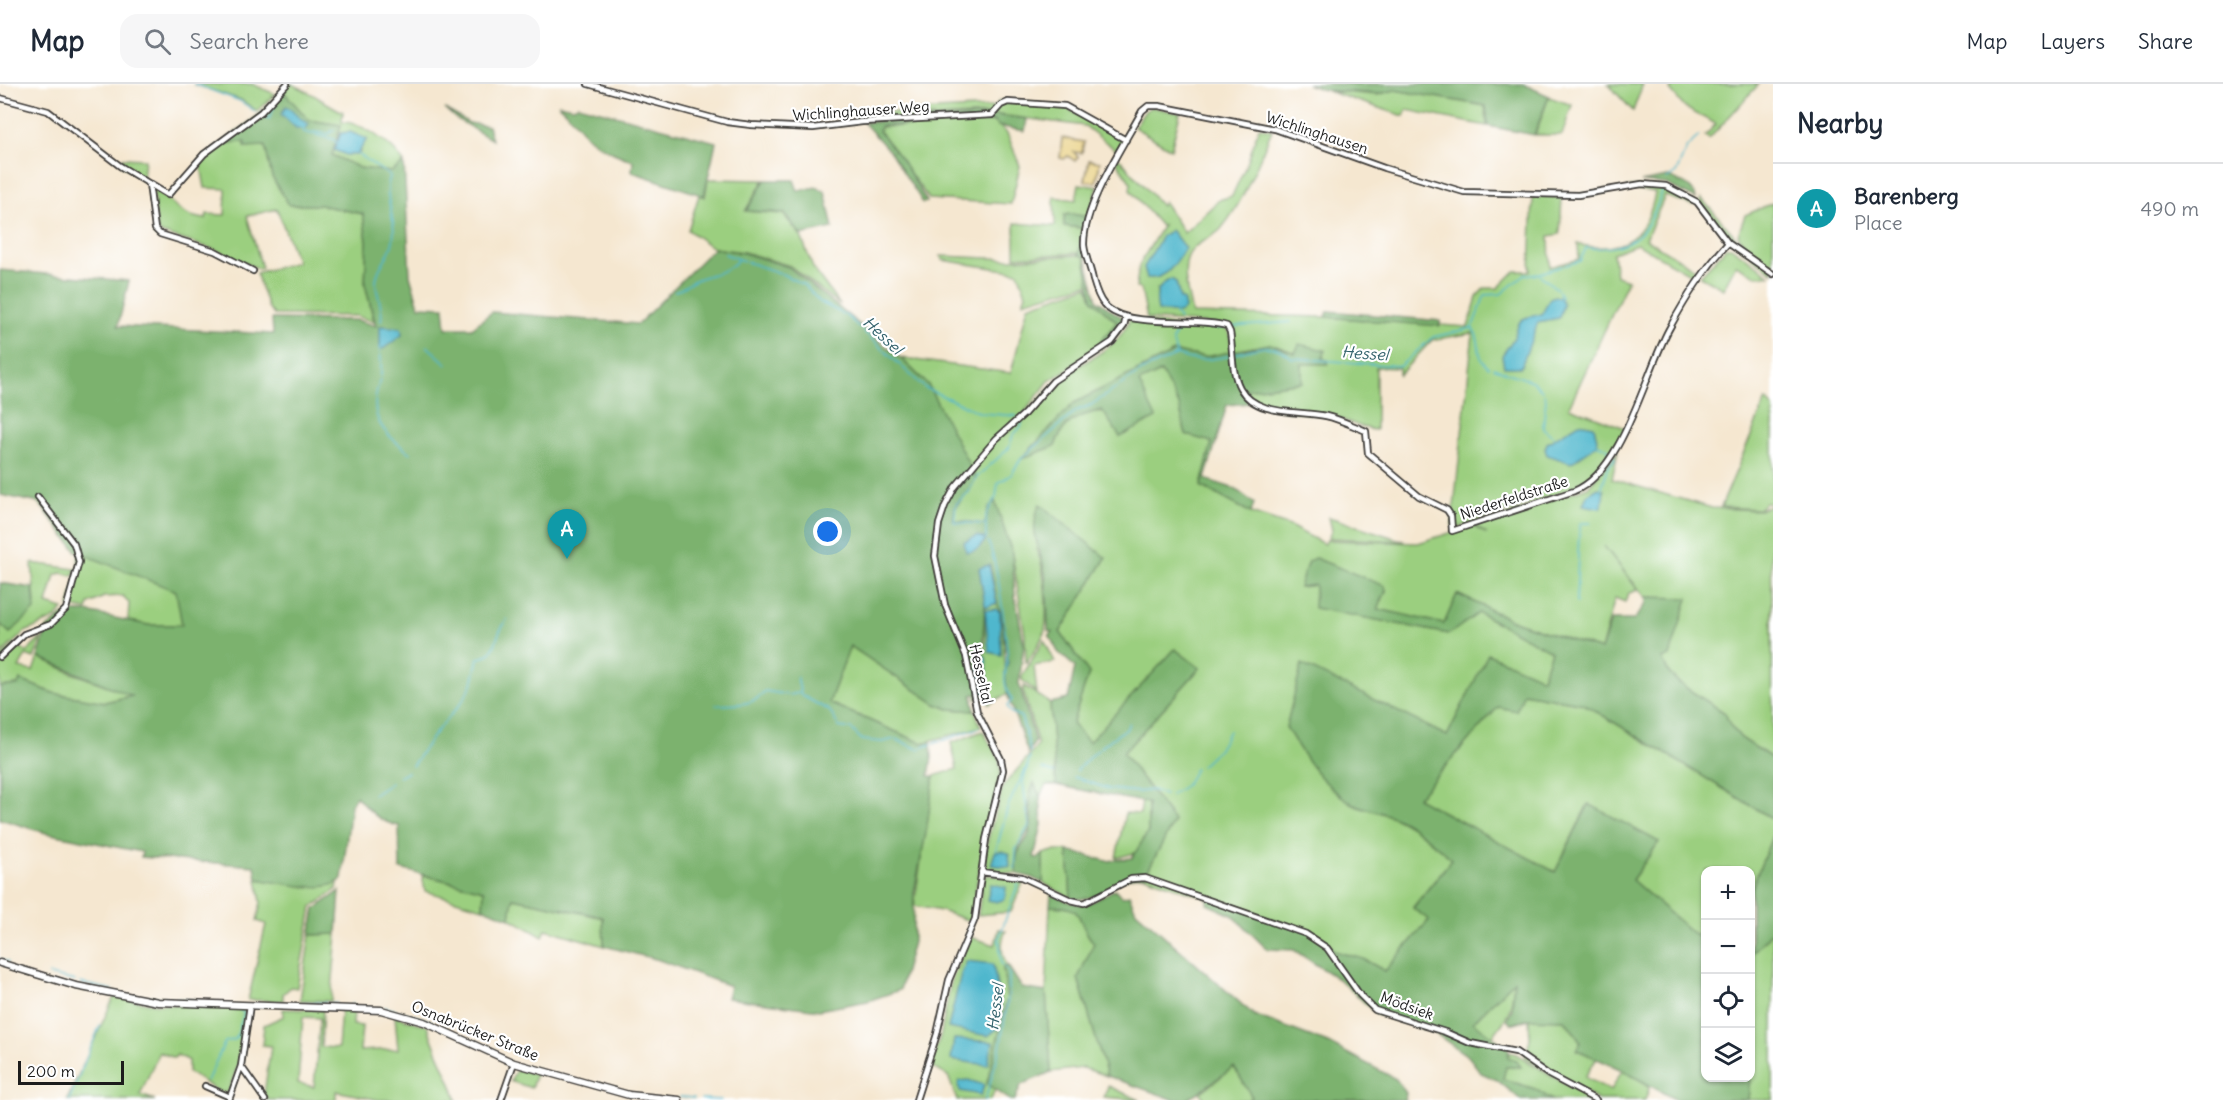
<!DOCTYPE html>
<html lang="en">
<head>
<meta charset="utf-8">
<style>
	:root { --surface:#fff; --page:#f6f6f7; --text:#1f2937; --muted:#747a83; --line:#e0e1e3; --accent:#d1495b }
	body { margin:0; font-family:Delius,sans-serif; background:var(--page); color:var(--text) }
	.controls { position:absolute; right:18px; bottom:18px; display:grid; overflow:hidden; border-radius:12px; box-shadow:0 2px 4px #0004 }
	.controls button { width:54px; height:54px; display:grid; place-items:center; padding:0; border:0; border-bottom:2px solid var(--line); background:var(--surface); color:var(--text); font:30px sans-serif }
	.scale { position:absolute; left:18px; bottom:15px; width:106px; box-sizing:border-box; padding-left:6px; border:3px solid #1c1c1c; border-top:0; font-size:16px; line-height:21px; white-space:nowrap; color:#1c1c1c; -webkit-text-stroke:4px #fff; paint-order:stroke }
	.you { position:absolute; left:828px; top:448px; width:21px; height:21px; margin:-15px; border:4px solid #fff; border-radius:50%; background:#1a73e8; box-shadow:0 0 0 9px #1a73e833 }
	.badge { display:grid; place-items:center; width:39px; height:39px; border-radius:50%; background:var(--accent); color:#fff; font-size:20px; font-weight:700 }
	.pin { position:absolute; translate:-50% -50px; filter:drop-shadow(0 2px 3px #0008) }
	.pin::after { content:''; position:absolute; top:32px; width:21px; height:18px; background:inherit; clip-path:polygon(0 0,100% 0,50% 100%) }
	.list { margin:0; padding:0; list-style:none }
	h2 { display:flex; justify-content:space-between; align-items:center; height:78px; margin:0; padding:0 24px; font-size:26px }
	h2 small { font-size:20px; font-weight:400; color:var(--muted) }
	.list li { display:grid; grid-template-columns:39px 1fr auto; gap:18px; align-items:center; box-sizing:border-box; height:90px; padding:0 24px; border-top:2px solid var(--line) }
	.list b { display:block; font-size:22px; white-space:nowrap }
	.list p { margin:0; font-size:20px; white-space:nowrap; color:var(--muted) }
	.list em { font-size:20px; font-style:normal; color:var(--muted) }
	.icon { flex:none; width:33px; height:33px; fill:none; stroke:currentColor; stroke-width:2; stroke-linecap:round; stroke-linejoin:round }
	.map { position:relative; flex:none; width:1773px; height:1016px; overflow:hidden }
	header { display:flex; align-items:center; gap:36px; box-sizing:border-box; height:84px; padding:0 30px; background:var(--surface); border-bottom:2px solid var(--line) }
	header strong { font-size:28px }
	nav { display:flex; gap:33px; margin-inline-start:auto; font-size:21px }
	.search { width:420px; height:54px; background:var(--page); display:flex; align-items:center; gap:15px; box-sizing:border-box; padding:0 21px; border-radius:18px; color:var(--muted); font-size:22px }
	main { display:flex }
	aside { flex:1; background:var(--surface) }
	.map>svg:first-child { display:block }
	.green { fill:#9bcf7f; stroke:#5c764e; stroke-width:1.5; fill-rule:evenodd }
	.forest { fill:#7cb26e; stroke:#4c6745; stroke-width:1.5 }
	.sand { fill:#eeda9e; stroke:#857b5d; stroke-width:1.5 }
	.water { fill:#4fb7cd; stroke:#366a74; stroke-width:1.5 }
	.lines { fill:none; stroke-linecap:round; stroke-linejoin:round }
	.stream { stroke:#4fb7cd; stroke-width:1.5 }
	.minor-casing { stroke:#3d3a37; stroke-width:8 }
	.major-casing { stroke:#3d3a37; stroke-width:9 }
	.minor { stroke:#fff; stroke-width:4.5 }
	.major { stroke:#fff; stroke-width:6 }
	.labels { text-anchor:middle; stroke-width:4.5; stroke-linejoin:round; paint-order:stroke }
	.street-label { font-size:15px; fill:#1c1c1c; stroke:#fff }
	.water-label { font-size:16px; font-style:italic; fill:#33626c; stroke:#fff }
</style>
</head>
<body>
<header>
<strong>Map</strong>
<div class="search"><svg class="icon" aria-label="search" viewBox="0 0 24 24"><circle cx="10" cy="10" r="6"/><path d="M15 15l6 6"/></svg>Search here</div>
<nav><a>Map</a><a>Layers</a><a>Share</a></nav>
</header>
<main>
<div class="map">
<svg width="1773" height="1016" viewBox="0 0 1773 1016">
	<rect width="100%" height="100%" fill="#fff"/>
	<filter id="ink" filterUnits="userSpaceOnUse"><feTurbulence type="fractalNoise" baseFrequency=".0167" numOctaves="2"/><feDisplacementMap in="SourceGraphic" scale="12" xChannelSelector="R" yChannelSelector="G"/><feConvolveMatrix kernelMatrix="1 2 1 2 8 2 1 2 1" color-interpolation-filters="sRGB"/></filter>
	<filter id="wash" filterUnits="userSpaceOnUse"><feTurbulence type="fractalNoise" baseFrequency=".008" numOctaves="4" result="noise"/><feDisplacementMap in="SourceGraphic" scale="24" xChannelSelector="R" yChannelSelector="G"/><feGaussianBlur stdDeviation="1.35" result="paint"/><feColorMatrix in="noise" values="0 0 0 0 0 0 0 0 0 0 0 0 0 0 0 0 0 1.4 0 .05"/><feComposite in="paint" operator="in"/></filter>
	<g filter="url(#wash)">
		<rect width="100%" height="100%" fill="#f5e7d0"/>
		<path class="green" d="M193,0H252L275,10L257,27L241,16Z
			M289,0C299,0 330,22 343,28L342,38C362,38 394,61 404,79L391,88L360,84L332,71L341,41L309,36L283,8ZM341,49L361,67L358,71L334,65Z
			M1608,0H1643L1633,27Z
			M1674,0H1759L1709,55L1705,52L1716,40L1685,24L1670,6Z
			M1395,6L1485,22L1487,42L1407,26L1404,32L1327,7L1378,11Z
			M1549,13L1572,21L1562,51H1535Z
			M999,17L1063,22L1124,56L1117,67L1085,42L991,30L857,37L856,30L995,23Z
			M1151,23L1180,29L1171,65L1134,43L1145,27Z
			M994,38L1007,49L1020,82L1011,120L929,115L879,47L881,43Z
			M1259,43L1272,46C1257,80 1245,116 1221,145C1211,156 1192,158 1187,175C1182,192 1189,213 1192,230L1326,233L1468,243L1477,213L1484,204H1498L1515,187H1530L1533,112L1562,113L1560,150L1549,152L1550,183L1579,175L1578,160C1623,172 1648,151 1655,108L1626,104C1654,99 1671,107 1696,119L1692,121L1665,112L1646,155L1698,187L1695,193L1637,160L1613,169L1616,192L1628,196L1569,323L1625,344C1616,365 1602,387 1584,401L1457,444L1452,441L1473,249L1432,256L1399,291V284L1376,283V346C1361,345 1350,337 1336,334C1304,327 1268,331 1244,306L1302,298L1296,269L1270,260L1234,267L1231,244L1228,241L1147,235L1141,205L1136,204L1139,181L1163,141L1161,142L1130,106L1131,99L1116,77L1118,73L1162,122L1164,118L1184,149L1219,116L1232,112L1248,77ZM1176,198L1180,215L1157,211V206Z
			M245,58L246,63L265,61L272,93L289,121H320L363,130L367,157L365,200L374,238L357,232L274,231L268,223L256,189L297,178L277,125L247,132L262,184L259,185L216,166L161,149L157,145L153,105C177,118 176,132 206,135L207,130L225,131L226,105L205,104L200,77L222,59Z
			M123,74L145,75L143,95L122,81Z
			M708,95L764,96L745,127L783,130L801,152L813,184L840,221L790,182L744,168L713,164L688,146L699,111L705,113Z
			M1079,100L1098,103L1088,133L1072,130L1064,131V142L1082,144L1079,169L1015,173V139L1055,142L1054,113L1076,116Z
			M1701,114L1733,150L1746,169L1726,151L1700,118Z
			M1773,119V188L1754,175L1738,151L1745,131Z
			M1727,163H1731L1770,191L1756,192L1736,181L1723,205L1700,192Z
			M1079,171L1085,173L1091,199L1023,218L1026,210L1018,188L942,176L941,172L1013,175Z
			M1088,202L1092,215L1117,238L1101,256L1104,262L1049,297L1013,343C1029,329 1041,312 1056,298C1081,275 1116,270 1130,235L1170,241L1225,244L1229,248L1232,268L1205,273L1174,268L1074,319L1023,374L1055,362C1071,314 1117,328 1155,334L1138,298L1161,287L1179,321L1186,351L1212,358L1201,402L1251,429L1290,442L1324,460L1327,456L1418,459L1472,442L1487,450L1474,442L1588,403L1618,367L1612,395L1712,424L1759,426L1771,421L1773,675L1741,654L1730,641L1725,629L1680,600L1669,589L1662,575L1688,515L1645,513L1604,462L1638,506L1629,509L1625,518L1615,514L1601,566L1516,538L1457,510L1444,540L1378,525L1386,507L1315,474L1300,503L1315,501V524L1449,550L1479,528L1551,567L1542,594L1488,571L1447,652L1302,581L1350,719L1394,733L1414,744L1452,775L1413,823L1430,835L1385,887L1363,875L1334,867L1326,857L1145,792L1174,737L1123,669L1200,584L1175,565L1089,659L1072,640L1089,589L1060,548L1106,474L1036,465C1045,480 1048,528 1045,546C1042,556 1032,571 1026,579L1025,551L1012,469L994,417L988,425L985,440L953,436C953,418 968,413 973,398L928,301L901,274L1011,289L1028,222Z
			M1766,316L1773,324V420L1765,419L1759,425L1721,423Z
			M1329,433L1404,457L1328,454L1332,446Z
			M79,468L177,507L182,541H148L128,537L129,519L123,512L104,513L89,520L87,526L69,523L78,484Z
			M32,479L76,485L73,492L62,489L55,491L47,520L63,525L56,534L25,548L0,571V540L10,549L35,519Z
			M997,520L1001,528C1004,556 1005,582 1007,610L989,620L987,612L976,615V610L983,608L984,611L985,521Z
			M42,553L34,574L26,571L19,584L33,587L38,573L72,589L133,611L105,618L53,609L20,596L19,601L0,603V574L16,560L27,568Z
			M1044,556L1055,578L1034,582L1037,609L1022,596V592Z
			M850,562L936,620L949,625L975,627L981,643L922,659L829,619Z
			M1024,602L1050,619L1056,701H1047L1040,712L1034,699L1028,719L1030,744L1019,763L1015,779L1017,790L989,787L984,783L988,755L1003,702L1038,661L1023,606Z
			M1524,609L1584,620L1773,735V750L1751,806L1750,786H1706L1705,853L1695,851L1632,796L1658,759L1588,720L1555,788L1417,714L1498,623Z
			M983,647L999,675L1001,689L985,755L970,837L941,827L914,822L934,692L957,685L951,659Z
			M1142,718L1148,719V748L1138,768L1116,774L1125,729L1140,730Z
			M1053,767H1068L1071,814L1043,799V770Z
			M422,791L484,806L483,824L425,807Z
			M988,791L1024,796L1011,828L978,831L983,794Z
			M257,795L307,803L338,799L337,805L312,823L297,904L291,903L283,910V917L248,916L266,840L257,837L261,818Z
			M513,813L603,834L604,862L546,845L543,853L510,834Z
			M1050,822C1089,823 1073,835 1094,859L1078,894L1107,992L1083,984L1051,988L1046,908Z
			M999,845L1006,847C1000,858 1001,872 1008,882L1003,883L1007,915L987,999L995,1006L991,1016H957L948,992L930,982L941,950L951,897L970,853L995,861Z
			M1773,847V1016H1748L1754,931L1751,924V870Z
			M337,850L331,917L300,916L310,851Z
			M1514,896C1512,925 1510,932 1491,954L1473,938Z
			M114,913L155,920L244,924L246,931L240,975L228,1009L219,1008L188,988V976L177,971L174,974L159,968L140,1011L155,1016H67Z
			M283,925L323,926L321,963L338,964L341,926L354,927L353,941L362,942L360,967L398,965L395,932L428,942C435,968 449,990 457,1016H379L336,1007V1016H268L264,1010L271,962L262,961L264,941L284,932ZM303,933L320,934L314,1003L298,999Z
			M1529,935L1565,936L1581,958L1577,966L1597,974L1585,993L1611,1007L1622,986L1647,1000L1649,1005L1645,1016H1598L1525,973L1530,955Z
			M1509,968L1516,970L1592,1016H1552L1535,1005L1503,995L1505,983H1520L1508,973Z
			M1234,983L1252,1013L1248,1016H1205L1200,1009Z
			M517,985L536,990L531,1004L510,997Z
			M1108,1002L1140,1016L1104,1013Z"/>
		<path class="forest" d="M1307,0H1523L1549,12L1534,51L1488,42L1486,22L1395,6L1378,10L1324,6Z
			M283,7L309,36L341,41L332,71L360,84L391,88L404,79L410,191L419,222L444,223L446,244H472L492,228L638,240L714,164L744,169L789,183L903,276L928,301L976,394L969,408L956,420L953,436L985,440L988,425L995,417L1012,469L1015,512L1024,560L1019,599L1035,658L1028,669L1007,610L1005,588L1008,579L1001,528L997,520L990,482L979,484L985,521L980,597L983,608L972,611L975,627L949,625L936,620L850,562L829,619L922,659L931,658L932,674L929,692H934L926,749L914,809L913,858L900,906L868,917L819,926L727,914L730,902L659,876L604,862L603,833L513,814L510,834L483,824L484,806L400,785L399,742C379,738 369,727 356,712L351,721L342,795C327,811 277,798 257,795L255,782L141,773L142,768L46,749L0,735V603L18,601L20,596L53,609L105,618L132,612L38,573L47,544L68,528H87L148,541H182L176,507L77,468L39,419L0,411V186L129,197L118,242L273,250L272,235L357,236L376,242L365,200L367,157L363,130L320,121H289L272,93L265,62L245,63V58L222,59L256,33Z
			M558,20L573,23L578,21L716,58L704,112L632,88L633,77C618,71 603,65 590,55C578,44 571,30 558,20Z
			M445,25L469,39L488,42L492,56L455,34Z
			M994,31L1027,35L1025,47L998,42L994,37L880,42L879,47L902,76L927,118L923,119L891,69L864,39Z
			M1668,93C1680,98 1694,101 1696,115L1666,100L1641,98Z
			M765,96H794L798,107L816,103L825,107L833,144L801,151L784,129L746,127Z
			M1072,130L1088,133L1083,162L1097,216L1123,234L1118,247L1104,262L1101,256L1117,238L1092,215L1085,173L1079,171L1082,144L1064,142V131Z
			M1328,227L1441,237L1439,242L1326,233Z
			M1270,260L1295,269L1299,260L1325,266L1323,275L1328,276V280H1302V298L1244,306L1249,319L1227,321L1205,395L1235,405L1254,419L1251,429L1201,402L1212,358L1186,351L1179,321L1161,288L1139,298L1156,334L1120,353L1102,326C1078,332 1063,337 1055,362L1021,375L1074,319L1174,268L1205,273Z
			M1040,420L1106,474L1060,548L1089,589L1072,640L1089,658L1175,565L1200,584L1123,669L1174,737L1145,792C1115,790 1101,821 1071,814L1068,767L1107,777L1132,774L1148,748V719L1056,701L1050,619L1068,615L1075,583L1058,568L1049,551L1052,548L1048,547C1048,528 1047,509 1045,490C1041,466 1027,446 1040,420Z
			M1315,474L1385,502L1386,507L1378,525L1444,540L1457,510L1516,538L1601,566L1611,536H1634L1646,519L1645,513L1688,514L1670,572L1662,575L1669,589L1680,600L1725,629L1730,641L1741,654L1773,675V735L1584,620L1524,609L1516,627L1498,623L1417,714L1555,788L1589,720L1659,758L1632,796L1695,851L1705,853L1706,994H1750L1748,1016H1676L1622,986L1577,966L1581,958L1565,936L1529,935L1511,940L1507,936L1512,925L1514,897L1473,938L1509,965L1508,973L1516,976L1521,983H1506L1503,995L1535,1005L1552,1016H1521L1497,996L1481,989L1469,973L1433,948L1378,931L1341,897L1294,866L1267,865L1232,831L1207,820L1209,814L1308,847L1326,857L1334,867L1363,875L1385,887L1429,836L1413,824L1452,775C1434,760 1417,744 1396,734C1381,727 1362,726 1348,717C1320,698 1303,672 1286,643L1302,580L1447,652L1488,570L1542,594L1551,567L1479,529L1449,550L1314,524L1315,501L1299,503L1308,477Z
			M0,499L33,504L35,526L10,549L0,540Z
			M1034,699L1040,712L1042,741L1034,773L1038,774L1043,770V799L1030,793L1017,790C1012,760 1029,763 1031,741C1032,722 1025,720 1034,699Z
			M1773,750V847L1751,870V806Z
			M1115,805L1122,813L1129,811L1136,827L1254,931L1328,959L1396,995L1406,1009L1405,1016H1248L1252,1013L1234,983L1187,1016H1175L1107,992L1078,894L1094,859C1073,835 1089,823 1050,822L1051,810C1084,825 1084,823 1115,805Z
			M340,807L337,850L310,851L315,825Z
			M1008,882L1022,904L1046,908L1051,988L1021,1001L1015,1016H1010L987,1000L1007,915L1003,883Z"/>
		<path class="sand" d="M1062,54L1084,58L1082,69L1074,68L1078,73L1075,77L1068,72L1064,75L1060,74Z
			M1089,76L1100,78L1096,99L1085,97Z"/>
		<path class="water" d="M286,22C295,28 298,35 309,40L305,45L296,44L281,30Z
			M350,48L367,55L357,71H346L334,66L341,49Z
			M1171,146L1185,164C1177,178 1166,197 1147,194L1144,183L1162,152Z
			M1171,195L1176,198L1180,215H1183L1185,225L1179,229L1158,227C1155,212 1156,202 1171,195Z
			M1555,212L1561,214L1563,221L1559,234L1538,238L1521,283H1504L1502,272C1505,266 1513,257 1515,251C1520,232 1521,235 1542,230L1550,214Z
			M380,242L401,244L402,251L383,265L380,264Z
			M1579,339L1594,342L1598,360L1571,379L1547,371L1545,365L1547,359Z
			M1598,404L1604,406L1602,422L1599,424L1583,421L1587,411Z
			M977,452L986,455C981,463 976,468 966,468L964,458Z
			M989,481L997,519L987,523L985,521L979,484Z
			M996,525L1000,528L1001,571L989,568L985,526Z
			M982,571L986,573L989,609L985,611C979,600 975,583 982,571Z
			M1001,767L1009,769L1010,783L991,781L995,768Z
			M991,800L1006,803L1005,815L997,818L987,816Z
			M967,877L993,880L1001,924L997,945L988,952L948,944L961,890Z
			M954,955L993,958L988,981L951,976Z
			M968,996L984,1001L981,1011L960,1007L958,1001L960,997Z"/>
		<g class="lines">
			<path class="stream" d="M194,0L240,17L256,28
				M261,30L269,35L275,20
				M302,43L304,48L333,55L338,60
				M313,48L328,50L334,46
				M358,70L390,92C382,115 399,136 392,161C388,174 375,186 376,200C377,213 384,224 381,237
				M1667,95L1676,89L1687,63L1699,52
				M725,170L738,175
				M1540,191L1557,205
				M675,207C683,205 688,199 696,196C710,189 728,190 738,175L780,189L804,201L820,218L847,232L925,304L981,329L1017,332
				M1559,207L1561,214
				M1175,229L1179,235
				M1231,243L1291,238
				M1473,245C1483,257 1474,273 1489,283
				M427,262L447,280
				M380,263C380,272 383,287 380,296C367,332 381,348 410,369
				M1235,270C1257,264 1273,257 1292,274L1400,282L1433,253L1472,244L1485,211L1501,210L1525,190L1533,191L1580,177L1586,164C1634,167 1650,149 1663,104
				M1177,271L1172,256L1180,243L1224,244
				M1493,284L1532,297L1542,307
				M1544,310L1546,315L1543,344L1555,354
				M1597,360L1607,364L1615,375L1609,381L1601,405
				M984,440L954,438L956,420L969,408L976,394L1009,364L1013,351L1021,343L1022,338
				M1580,447V439H1591
				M986,455V431L996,413L998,399L1011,391L1021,375L1076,327L1091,321L1143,286L1177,271C1194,279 1212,275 1230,272
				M988,458C998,479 1005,542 1007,567C1008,588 999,595 1012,616L1007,622L1010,628L1021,633C1024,644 1029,657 1030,668
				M1576,519L1579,449
				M797,593L801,611L830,627L839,643L851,645L862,656L882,658L895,655L918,665L979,644
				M716,621C734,620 753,623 765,607L789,611L799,609
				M412,682L436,648L462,618L472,600L478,574C494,573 494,561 499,549C501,544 505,540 507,535
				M1201,682L1219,665L1229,647
				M1042,685L1054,689
				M1077,687C1081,679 1118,648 1126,646L1129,639
				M399,693L408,688
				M1074,693L1109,705L1138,708L1153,706L1165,711
				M373,711L391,699
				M1171,711L1186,701L1195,685
				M996,767L1008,722L1028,680
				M1015,785L1016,765L1029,741L1023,698L1030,673
				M0,876L8,878
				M49,891L75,897
				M80,899L113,906
				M147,913L191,916
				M303,919H326
				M331,919H336
				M351,920H353
				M385,923L433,938
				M439,941L451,947
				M207,997L225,958L236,955L244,929L240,926
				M680,1013L694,1014
				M701,1015L721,1016
				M69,1016L100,941
				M985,1016L1000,964L1009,908V889L1001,879L999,854L1018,800"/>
		</g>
	</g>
	<g filter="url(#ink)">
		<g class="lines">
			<g class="minor-casing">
				<path id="minor" d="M588,0L727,38L751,41L813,44L862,38L992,31L1001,21L1008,18L1065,22L1126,56
					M0,14L48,27L120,82L168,111L204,70L261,28L287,0
					M149,100L155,145L160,150L215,167L253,187
					M1728,159C1703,187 1687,212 1669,245C1645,289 1623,388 1574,407L1452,447L1451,432L1447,426L1419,412L1368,369L1366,347C1353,342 1340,335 1326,332C1299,326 1256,333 1240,304C1231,288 1233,265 1230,248L1227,242C1198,234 1159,241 1127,233C1104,227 1099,217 1093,196C1091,185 1085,172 1084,161C1083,121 1123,62 1142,27L1148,22H1159L1275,45L1384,84L1464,108L1578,111L1642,100L1666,102L1697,118L1728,159L1773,190
					M0,573L24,550L51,540L66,525L79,478L74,460L38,413
					M981,788L1022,793L1071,816L1084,819L1131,795L1145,794L1306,850L1327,864L1360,911L1375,926L1445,948L1470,959L1516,968L1549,991L1596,1016
					M241,982L265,1016
					M205,1002L230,1013
					M229,1016L241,982L250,921
					M501,1016L514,979
					M916,1016L937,950L949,896L975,835L986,755L1003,686L1001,675L977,628L966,572L945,521L935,472L939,440L945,422L955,403L996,355L1024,330L1053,297L1112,258L1124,242L1126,233"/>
			</g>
			<g class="major-casing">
				<path id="major" d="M0,879L76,902L158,918L381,926L424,938L514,979L629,1011L679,1016"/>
			</g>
			<use href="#minor" class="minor"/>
			<use href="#major" class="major"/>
		</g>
	</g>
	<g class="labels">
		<g class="street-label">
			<text transform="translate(861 27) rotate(-4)" y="5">Wichlinghauser Weg</text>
			<text transform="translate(1317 49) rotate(18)" y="5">Wichlinghausen</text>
			<text transform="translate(1514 414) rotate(-18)" y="5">Niederfeldstraße</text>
			<text transform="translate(981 590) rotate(77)" y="5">Hesseltal</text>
			<text transform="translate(1407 922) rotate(20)" y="5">Mödsiek</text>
			<text transform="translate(475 947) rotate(22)" y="5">Osnabrücker Straße</text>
		</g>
		<g class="water-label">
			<text transform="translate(883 251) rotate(43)" y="6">Hessel</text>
			<text transform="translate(1365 269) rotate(4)" y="6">Hessel</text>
			<text transform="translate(995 923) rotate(-83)" y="6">Hessel</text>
		</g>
	</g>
</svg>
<div class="controls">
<button>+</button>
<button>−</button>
<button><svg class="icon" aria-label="locate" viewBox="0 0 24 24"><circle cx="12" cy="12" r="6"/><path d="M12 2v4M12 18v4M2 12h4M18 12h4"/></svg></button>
<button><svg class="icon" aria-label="layers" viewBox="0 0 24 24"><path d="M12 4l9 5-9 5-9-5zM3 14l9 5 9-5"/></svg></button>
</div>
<div class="scale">200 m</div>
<div class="you"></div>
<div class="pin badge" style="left:567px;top:475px;background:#0f9aa8">A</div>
</div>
<aside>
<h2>Nearby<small></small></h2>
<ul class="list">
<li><span class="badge" style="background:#0f9aa8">A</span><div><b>Barenberg</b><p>Place</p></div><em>490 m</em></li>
</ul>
</aside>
</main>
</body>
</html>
